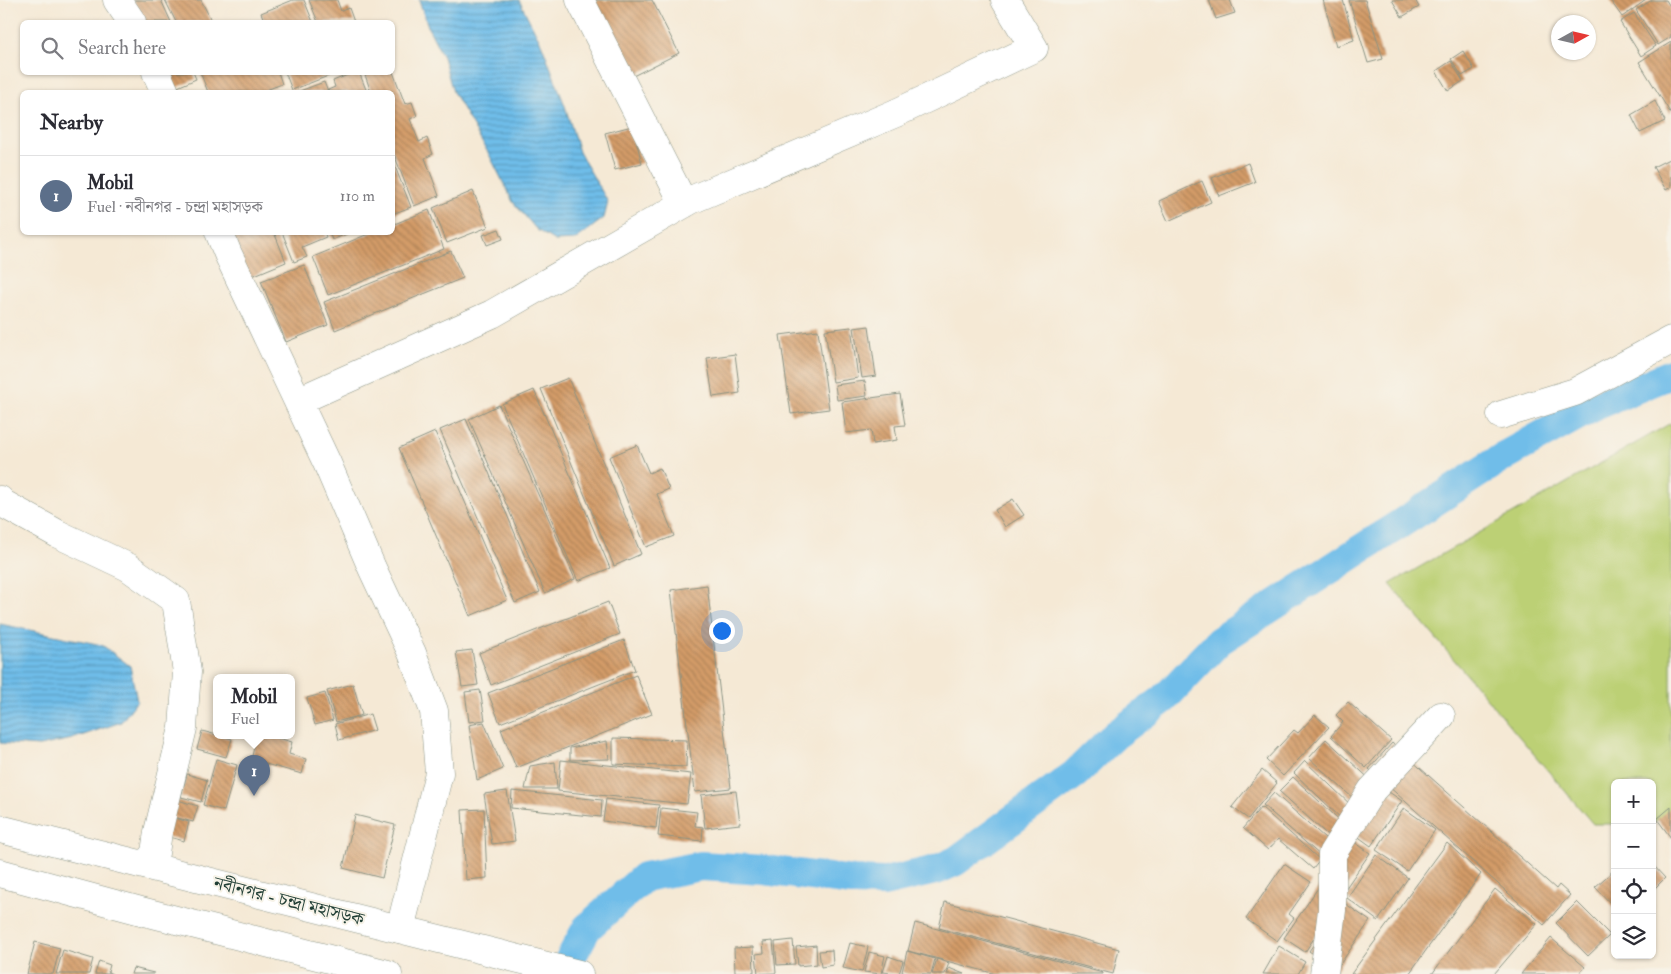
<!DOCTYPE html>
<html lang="en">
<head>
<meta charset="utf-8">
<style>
	:root { --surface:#fff; --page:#f7f7f7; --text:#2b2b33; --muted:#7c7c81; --line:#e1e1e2; --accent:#1f6fb2 }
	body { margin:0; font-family:"IM FELL Double Pica","Noto Serif Bengali",serif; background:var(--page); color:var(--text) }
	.controls { position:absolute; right:15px; bottom:15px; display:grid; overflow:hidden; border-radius:8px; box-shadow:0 1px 4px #0004 }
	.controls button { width:45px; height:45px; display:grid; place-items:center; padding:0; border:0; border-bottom:1px solid var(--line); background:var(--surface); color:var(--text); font:25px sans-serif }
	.compass { position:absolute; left:1551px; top:15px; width:45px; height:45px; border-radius:50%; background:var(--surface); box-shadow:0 1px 4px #0004; rotate:82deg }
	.you { position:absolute; left:721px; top:630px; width:18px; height:18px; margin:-12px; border:4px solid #fff; border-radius:50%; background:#1a73e8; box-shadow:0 0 0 8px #1a73e833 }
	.badge { display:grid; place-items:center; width:32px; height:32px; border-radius:50%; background:var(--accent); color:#fff; font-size:16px; font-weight:700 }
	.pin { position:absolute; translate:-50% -41px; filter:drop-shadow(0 1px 2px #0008) }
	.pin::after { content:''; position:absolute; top:26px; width:18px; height:15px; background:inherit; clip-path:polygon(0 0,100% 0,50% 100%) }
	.popup { position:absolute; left:213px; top:674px; width:82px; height:65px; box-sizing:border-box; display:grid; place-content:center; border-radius:8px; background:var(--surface); filter:drop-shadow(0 1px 4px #0005); font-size:16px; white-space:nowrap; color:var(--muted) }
	.popup b { font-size:19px; color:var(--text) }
	.popup::after { content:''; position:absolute; left:50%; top:100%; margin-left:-10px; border:10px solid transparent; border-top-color:var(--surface) }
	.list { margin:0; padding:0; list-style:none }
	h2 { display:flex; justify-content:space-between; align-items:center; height:65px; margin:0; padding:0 20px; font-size:21px }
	h2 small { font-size:16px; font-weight:400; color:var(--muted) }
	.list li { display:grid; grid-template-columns:32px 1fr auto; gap:15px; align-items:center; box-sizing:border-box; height:80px; padding:0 20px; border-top:1px solid var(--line) }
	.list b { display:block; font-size:19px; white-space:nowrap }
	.list p { margin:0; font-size:16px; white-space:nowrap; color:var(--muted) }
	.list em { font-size:16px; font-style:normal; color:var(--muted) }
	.icon { flex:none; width:28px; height:28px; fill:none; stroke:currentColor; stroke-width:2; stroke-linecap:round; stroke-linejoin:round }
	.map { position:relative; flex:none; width:1671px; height:974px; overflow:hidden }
	.search { position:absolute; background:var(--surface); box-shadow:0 1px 4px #0004; left:20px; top:20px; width:375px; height:55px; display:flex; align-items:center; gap:12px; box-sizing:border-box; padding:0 18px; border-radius:8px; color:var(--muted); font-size:19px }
	.panel { position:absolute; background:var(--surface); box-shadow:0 1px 4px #0004; left:20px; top:90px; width:375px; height:145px; border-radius:8px }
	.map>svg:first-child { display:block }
	.park { fill:#bcd074; stroke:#6e8654 }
	.water { fill:url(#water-rules); stroke:#477d8e }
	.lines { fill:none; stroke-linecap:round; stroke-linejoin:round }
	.canal { stroke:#6fbde9; stroke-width:30 }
	.building { fill:url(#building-back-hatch) }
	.minor-casing { stroke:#8a9384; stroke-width:29 }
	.highway-casing { stroke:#8a9384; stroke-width:29 }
	.minor { stroke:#fff; stroke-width:28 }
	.highway { stroke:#fff; stroke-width:28 }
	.labels { text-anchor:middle; stroke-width:4; stroke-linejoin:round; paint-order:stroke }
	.street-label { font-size:18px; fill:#1f3d34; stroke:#f7f3e8 }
</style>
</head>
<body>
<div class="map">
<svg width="1671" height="974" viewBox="0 0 1671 974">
	<defs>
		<pattern id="water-rules" width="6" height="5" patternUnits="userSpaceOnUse" patternTransform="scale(1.25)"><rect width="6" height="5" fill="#6fbde9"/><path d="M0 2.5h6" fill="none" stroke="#5b9bbe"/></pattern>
		<pattern id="building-back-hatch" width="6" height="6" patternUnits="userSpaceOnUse" patternTransform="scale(1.25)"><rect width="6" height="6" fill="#d39b68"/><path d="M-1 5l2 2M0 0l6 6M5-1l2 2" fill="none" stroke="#ab8056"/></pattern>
	</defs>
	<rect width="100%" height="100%" fill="#f7f3e8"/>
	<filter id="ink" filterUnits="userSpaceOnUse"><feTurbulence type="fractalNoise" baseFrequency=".02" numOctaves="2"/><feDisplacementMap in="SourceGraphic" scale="10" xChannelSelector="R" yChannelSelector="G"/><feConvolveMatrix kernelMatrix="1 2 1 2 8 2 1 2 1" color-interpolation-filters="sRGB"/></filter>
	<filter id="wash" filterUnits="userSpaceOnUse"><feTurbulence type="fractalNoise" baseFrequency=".0096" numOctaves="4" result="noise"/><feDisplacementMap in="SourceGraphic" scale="20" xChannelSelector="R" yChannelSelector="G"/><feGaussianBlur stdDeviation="1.12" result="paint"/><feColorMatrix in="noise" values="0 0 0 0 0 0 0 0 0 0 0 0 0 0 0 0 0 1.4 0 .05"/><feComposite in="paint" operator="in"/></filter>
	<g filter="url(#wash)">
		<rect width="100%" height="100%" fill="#f5e9d5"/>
		<path class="park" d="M1671,423V810L1652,824V783H1615V824H1593L1390,584Z"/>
		<path class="water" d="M419,0H519L542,45L565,106L579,152L608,202L604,218L575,240L555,241L537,230L513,202L490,156L453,92L443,57L429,29Z
			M0,624L102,645L130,666L137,701L121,722L72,739L39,746L0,743Z"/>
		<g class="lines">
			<path class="canal" d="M562,974L587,928L644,877L701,866L764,870L853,881L884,882L936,870L956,861L1075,774L1114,736L1164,699L1219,641L1508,454L1595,406L1671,374"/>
		</g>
		<g id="blocks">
			<path class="building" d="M133,0H161L171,22H143Z
				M165,0H201L212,22H176Z
				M293,0H304L313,22H265L261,13Z
				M309,0H337L341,11L349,8L354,22H318Z
				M593,0H652L679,53L631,77Z
				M1209,0H1230L1235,13L1216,19Z
				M1323,0H1343L1354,40L1336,46Z
				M1349,0H1365L1383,59L1368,63Z
				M1392,0H1415L1419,7L1402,17Z
				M1610,0H1646L1622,17Z
				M1652,0H1666L1671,8V37L1658,45L1636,10Z
				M1634,13L1656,46L1641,56L1620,22Z
				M1671,42V114L1639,62Z
				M1463,51L1474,69L1462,76L1451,59Z
				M1451,61L1463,81L1448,91L1436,71Z
				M165,72H193L196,79L173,89Z
				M200,72H278L282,84L261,92H208Z
				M285,72H336V73L292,90Z
				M355,72H359L367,92H329L328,90L335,87L333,81Z
				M364,72H393L405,104L412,102L417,116L410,119L419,142L427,138L433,154L425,158L439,196L414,206L392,149V92H371Z
				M324,82L328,92H297Z
				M1655,101L1665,121L1640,133L1631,115Z
				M632,126L642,163L615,170L605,133Z
				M392,159L411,207L392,214Z
				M1669,159L1671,162V187L1666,190L1653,167Z
				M1248,163L1255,182L1219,196L1212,178Z
				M1202,181L1211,202L1168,221L1159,201Z
				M473,191L488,227L447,243L433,208Z
				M429,210L444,249L328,295L313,257L373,232H392V225Z
				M499,229L503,239L487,245L483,235Z
				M227,232H274L286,262L245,279Z
				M282,232H324L326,237L302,247L307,257L294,262Z
				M329,232H349V233L332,240Z
				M451,251L463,278L335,330L324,302Z
				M304,265L328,325L286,342L261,281Z
				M869,326L876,376L862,378L854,328Z
				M851,327L858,378L833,382L825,330Z
				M818,330L829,409L791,414L780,335Z
				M735,354L740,393L713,397L707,358Z
				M568,378L641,554L614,566L541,389Z
				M865,381L867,396L837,400L835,385Z
				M534,390L610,568L578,581L502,404Z
				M900,394L905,425L895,426L897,440L873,444L871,430L846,433L842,402Z
				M499,405L575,579L545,593L469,419Z
				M466,419L540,592L515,603L440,430Z
				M435,432L507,600L470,616L399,448Z
				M637,445L649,473L660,468L669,489L657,494L674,536L646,547L609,457Z
				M1013,499L1024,515L1005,527L995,510Z
				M707,585L731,788L695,792L671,590Z
				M608,602L620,634L491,685L479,653Z
				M624,640L635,670L500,723L488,693Z
				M472,650L478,685L462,687L456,652Z
				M636,675L652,714L516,768L501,729Z
				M353,684L362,715L336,722L327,691Z
				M480,690L485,720L469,722L465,692Z
				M325,693L333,720L315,725L307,698Z
				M1348,702L1391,740L1366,768L1331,736L1343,722L1336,715Z
				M370,714L375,730L339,740L335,724Z
				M1315,715L1329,727L1283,776L1266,760L1294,730L1298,733Z
				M484,722L503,769L477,780L469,725Z
				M202,731L232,739L226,757L197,749Z
				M257,735H267L292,742L289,754L306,759L302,774L251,760Z
				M613,738L687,740L686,767L613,764Z
				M1326,739L1373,782L1356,801L1309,758Z
				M607,741L609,759L570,760V748Z
				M1392,743L1556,889L1559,885L1570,895L1544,925L1369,769Z
				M216,759L237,765L224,811L203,805Z
				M561,760L691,774L687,804L558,791Z
				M1305,761L1356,810L1345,822L1294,773Z
				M555,762L557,789H525L530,766Z
				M1262,770L1277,783L1248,819L1232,807Z
				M187,774L207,780L201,802L181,797Z
				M1293,777L1347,827L1334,841L1279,791Z
				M1379,785L1402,801L1371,846L1349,830Z
				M507,791L515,841L492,844L484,794Z
				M512,791L602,800L601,817L511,808Z
				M736,791L740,824L705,828L701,795Z
				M1274,793L1333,845L1322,857L1263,805Z
				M174,799L198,806L193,822L170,816Z
				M606,799L659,805L656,828L603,821Z
				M1261,807L1320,860L1313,869L1278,839L1268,850L1243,828Z
				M1671,807V838L1657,819Z
				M661,808L697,812L695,826L703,827L702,841L658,836Z
				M1404,808L1435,830L1407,871L1376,850Z
				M484,809L487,878L466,880L462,810Z
				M355,815L395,825L382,878L343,868Z
				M168,816L189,822L184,841L162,835Z
				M1349,838L1370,853L1341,895L1320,881Z
				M1447,843L1481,874L1409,974H1351Z
				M1376,855L1408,878L1378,921L1347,898Z
				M1284,864L1311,882L1289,914L1294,918L1277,941L1246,919Z
				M1652,864L1665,878L1652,891Z
				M1615,869V908L1595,887Z
				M1320,885L1326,920L1305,952L1284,938Z
				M1495,889L1537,924L1494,974H1432Z
				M945,902L1119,949L1113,974L939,928Z
				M1343,902L1370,921L1336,970L1309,951Z
				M1577,902L1610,935L1588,956L1556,923Z
				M915,923L1103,973V974H996L908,951Z
				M1551,938L1585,967L1579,974H1521Z
				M793,940L795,964L777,965L775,942Z
				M773,941L776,973L758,974L756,954L764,953L763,942Z
				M35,942L60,948L53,974H27Z
				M850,943L868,947L862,972L843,968Z
				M816,945L817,964L798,966L796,947Z
				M1279,946L1305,962L1298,974H1263Z
				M753,947L754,972H735L734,948Z
				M63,950L93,959L89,974H56Z
				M832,950L833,965L821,967L819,951Z
				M907,951L935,959L931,974H908L902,972Z
				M869,952L885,956L881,974L864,972Z
				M888,956L903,961L899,974L883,972Z
				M937,959L949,963L945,974H932Z
				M99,961L110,965L108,972L112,974H95Z
				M133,968L154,973V974H131Z
				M949,968L964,974H947Z"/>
		</g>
	</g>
	<g filter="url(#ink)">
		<use href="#blocks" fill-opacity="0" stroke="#8a9384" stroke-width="1"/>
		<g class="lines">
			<g class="minor-casing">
				<path id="minor" d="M117,0L132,22
					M580,0L684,204
					M156,72L165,92
					M219,232L228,254L327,463L372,568L412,653L434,711L439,773L400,929
					M298,401L492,314L691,200L896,113L1034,48L1005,0
					M1501,415L1575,392L1671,340
					M0,500L2,503L58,534L128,567L176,601L187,672L183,728L158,832L155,853L146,865
					M1324,974L1332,910V854L1372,790L1441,716"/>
			</g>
			<g class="highway-casing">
				<path id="highway" d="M0,829L579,974
					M0,873L141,911L388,974"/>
			</g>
			<use href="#minor" class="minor"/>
			<use href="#highway" class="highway"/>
		</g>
	</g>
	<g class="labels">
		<g class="street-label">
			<text transform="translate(289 901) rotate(14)" y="6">নবীনগর - চন্দ্রা মহাসড়ক</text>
		</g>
	</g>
</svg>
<div class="controls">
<button>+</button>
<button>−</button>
<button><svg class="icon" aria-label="locate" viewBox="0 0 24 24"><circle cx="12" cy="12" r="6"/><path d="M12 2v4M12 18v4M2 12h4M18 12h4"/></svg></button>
<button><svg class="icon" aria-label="layers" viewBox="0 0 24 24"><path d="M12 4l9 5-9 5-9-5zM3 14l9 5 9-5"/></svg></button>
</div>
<svg class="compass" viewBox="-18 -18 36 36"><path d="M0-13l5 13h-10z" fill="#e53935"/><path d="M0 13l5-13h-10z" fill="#7c7c81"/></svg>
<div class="you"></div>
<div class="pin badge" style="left:254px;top:796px;background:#5c6f8a">1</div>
<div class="popup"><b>Mobil</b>Fuel</div>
<div class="search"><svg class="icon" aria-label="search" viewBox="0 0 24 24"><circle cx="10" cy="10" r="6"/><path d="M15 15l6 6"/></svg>Search here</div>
<section class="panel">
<h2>Nearby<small></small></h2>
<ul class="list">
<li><span class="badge" style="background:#5c6f8a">1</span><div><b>Mobil</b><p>Fuel · নবীনগর - চন্দ্রা মহাসড়ক</p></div><em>110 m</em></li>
</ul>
</section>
</div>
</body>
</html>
